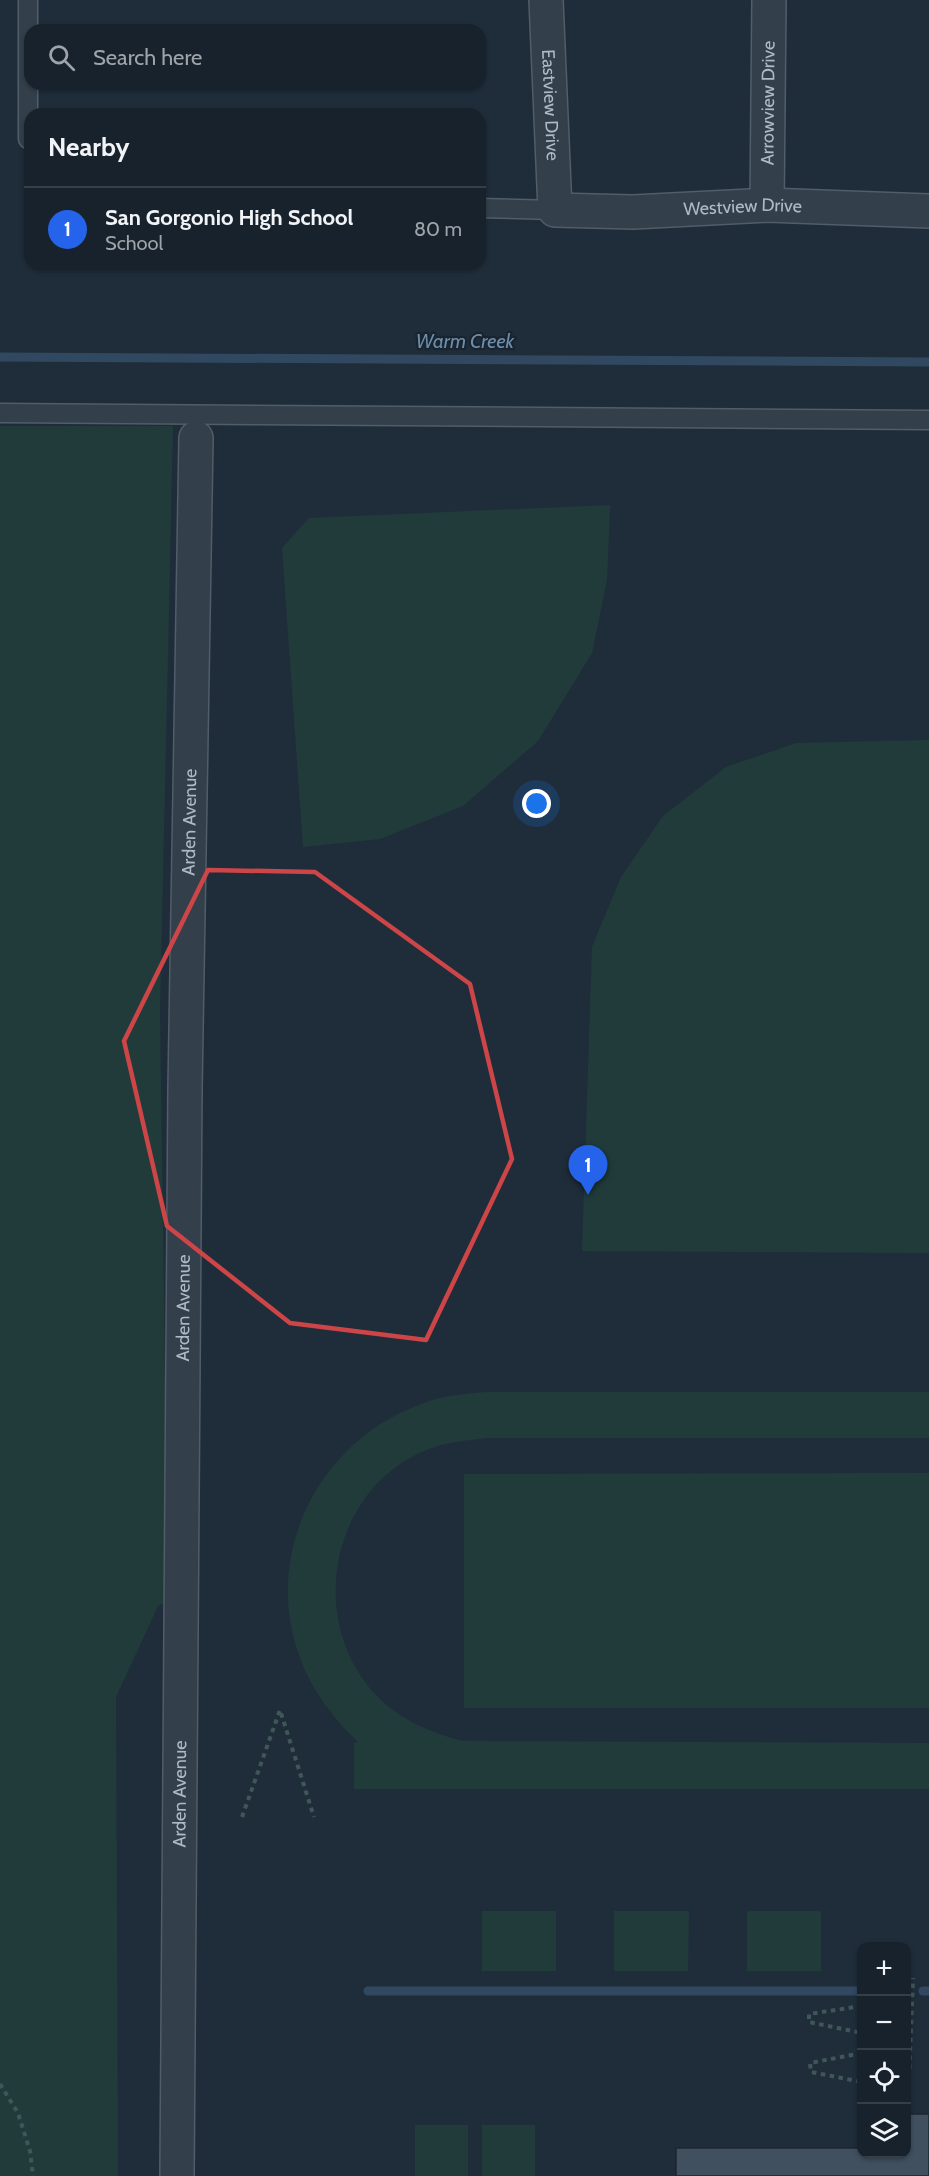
<!DOCTYPE html>
<html lang="en">
<head>
<meta charset="utf-8">
<style>
	:root { --surface:#17222c; --page:#202a34; --text:#f1f3f6; --muted:#9ea4a9; --line:#363f48; --accent:#2563eb }
	body { margin:0; font-family:Cabin,sans-serif; background:var(--page); color:var(--text) }
	.controls { position:absolute; right:18px; bottom:18px; display:grid; overflow:hidden; border-radius:12px; box-shadow:0 2px 4px #0004 }
	.controls button { width:54px; height:54px; display:grid; place-items:center; padding:0; border:0; border-bottom:2px solid var(--line); background:var(--surface); color:var(--text); font:30px sans-serif }
	.you { position:absolute; left:537px; top:804px; width:21px; height:21px; margin:-15px; border:4px solid #fff; border-radius:50%; background:#1a73e8; box-shadow:0 0 0 9px #1a73e833 }
	.badge { display:grid; place-items:center; width:39px; height:39px; border-radius:50%; background:var(--accent); color:#fff; font-size:20px; font-weight:700 }
	.pin { position:absolute; translate:-50% -50px; filter:drop-shadow(0 2px 3px #0008) }
	.pin::after { content:''; position:absolute; top:32px; width:21px; height:18px; background:inherit; clip-path:polygon(0 0,100% 0,50% 100%) }
	.list { margin:0; padding:0; list-style:none }
	h2 { display:flex; justify-content:space-between; align-items:center; height:78px; margin:0; padding:0 24px; font-size:26px }
	h2 small { font-size:20px; font-weight:400; color:var(--muted) }
	.list li { display:grid; grid-template-columns:39px 1fr auto; gap:18px; align-items:center; box-sizing:border-box; height:84px; padding:0 24px; border-top:2px solid var(--line) }
	.list b { display:block; font-size:22px; white-space:nowrap }
	.list p { margin:0; font-size:20px; white-space:nowrap; color:var(--muted) }
	.list em { font-size:20px; font-style:normal; color:var(--muted) }
	.icon { flex:none; width:33px; height:33px; fill:none; stroke:currentColor; stroke-width:2; stroke-linecap:round; stroke-linejoin:round }
	.map { position:relative; flex:none; width:929px; height:2176px; overflow:hidden }
	.search { position:absolute; background:var(--surface); box-shadow:0 2px 4px #0004; left:24px; top:24px; width:462px; height:66px; display:flex; align-items:center; gap:15px; box-sizing:border-box; padding:0 21px; border-radius:18px; color:var(--muted); font-size:22px }
	.panel { position:absolute; background:var(--surface); box-shadow:0 2px 4px #0004; left:24px; top:108px; width:462px; height:162px; border-radius:18px }
	.map>svg:first-child { display:block }
	.green { fill:#213b3b }
	.lines { fill:none; stroke-linecap:round; stroke-linejoin:round }
	.stream { stroke:#304961; stroke-width:9 }
	.building { fill:#40505f; stroke:#1b2631; stroke-width:1.5 }
	.lane-casing { stroke:#515d68; stroke-width:21 }
	.street-casing { stroke:#515d68; stroke-width:36 }
	.path { stroke:#3f5758; stroke-width:4; stroke-dasharray:4.5 4.5; stroke-linecap:butt }
	.lane { stroke:#333f4a; stroke-width:18 }
	.street { stroke:#333f4a; stroke-width:33 }
	.marked { fill:none; stroke:#ce4548; stroke-width:4.5; stroke-linejoin:round }
	.labels { text-anchor:middle; stroke-width:4.5; stroke-linejoin:round; paint-order:stroke }
	.street-label { font-size:18px; fill:#aebac7; stroke:#19242f }
	.water-label { font-size:20px; font-style:italic; fill:#6c8ead; stroke:#19242f }
</style>
</head>
<body>
<div class="map">
<svg width="929" height="2176" viewBox="0 0 929 2176">
	<rect width="100%" height="100%" fill="#1f2d3a"/>
	<path class="green" d="M0,426H173L160,1010L168,1601L158,1606L116,1697L118,2176H0Z
		M610,505L607,580L592,653L538,741L463,806L380,839L303,847L282,548L309,518Z
		M929,740V1253L582,1251L592,947L621,877L663,816L726,767L796,743Z
		M486,1392H929V1438H486C471,1440 456,1441 441,1445C332,1476 301,1620 379,1698C402,1721 432,1733 463,1741L929,1743V1789H354V1743L358,1742C332,1717 309,1687 298,1652C263,1549 322,1438 424,1403C444,1395 465,1394 486,1392Z
		M929,1473V1708H464V1474Z
		M482,1911H556V1971H482Z
		M614,1911H689L688,1971H614Z
		M747,1911H821V1971H747Z
		M415,2125H468V2176H415Z
		M482,2125H535V2176H482Z"/>
	<g class="lines">
		<path class="stream" d="M0,357L929,362
			M368,1991H862
			M923,1991H929"/>
	</g>
	<path class="building" d="M906,2114H929V2176H676V2148H862V2154H906Z"/>
	<g class="lines">
		<g class="lane-casing">
			<path id="lane" d="M28,139V0
				M480,208L555,210
				M0,413L929,420"/>
		</g>
		<g class="street-casing">
			<g id="street">
				<path id="s1" d="M546,0L555,210L633,212L767,205L929,211"/>
				<path id="s2" d="M767,205L769,0"/>
				<path id="s3" d="M177,2176L185,1089L196,438"/>
			</g>
		</g>
		<path class="path" d="M242,1817L280,1710L314,1817
			M862,2006L809,2014V2022L862,2033
			M862,2053L810,2063L811,2072L862,2082
			M0,2084L18,2113L30,2151L33,2176
			M908,2105L913,1978"/>
		<use href="#lane" class="lane"/>
		<use href="#street" class="street"/>
	</g>
	<path class="marked" d="M208,870L315,872L470,984L512,1159L426,1340L290,1323L167,1226L124,1041Z"/>
	<g class="labels">
		<g class="street-label">
			<text dy="6" stroke="none"><textPath href="#s2" startOffset="102">Arrowview Drive</textPath></text>
			<text dy="6" stroke="none"><textPath href="#s1" startOffset="105">Eastview Drive</textPath></text>
			<text dy="6" stroke="none"><textPath href="#s1" startOffset="398">Westview Drive</textPath></text>
			<text dy="6" stroke="none"><textPath href="#s3" startOffset="1354">Arden Avenue</textPath></text>
			<text dy="6" stroke="none"><textPath href="#s3" startOffset="868">Arden Avenue</textPath></text>
			<text dy="6" stroke="none"><textPath href="#s3" startOffset="382">Arden Avenue</textPath></text>
		</g>
		<g class="water-label">
			<text x="465" y="348">Warm Creek</text>
		</g>
	</g>
</svg>
<div class="controls">
<button>+</button>
<button>−</button>
<button><svg class="icon" aria-label="locate" viewBox="0 0 24 24"><circle cx="12" cy="12" r="6"/><path d="M12 2v4M12 18v4M2 12h4M18 12h4"/></svg></button>
<button><svg class="icon" aria-label="layers" viewBox="0 0 24 24"><path d="M12 4l9 5-9 5-9-5zM3 14l9 5 9-5"/></svg></button>
</div>
<div class="you"></div>
<div class="pin badge" style="left:588px;top:1195px">1</div>
<div class="search"><svg class="icon" aria-label="search" viewBox="0 0 24 24"><circle cx="10" cy="10" r="6"/><path d="M15 15l6 6"/></svg>Search here</div>
<section class="panel">
<h2>Nearby<small></small></h2>
<ul class="list">
<li><span class="badge">1</span><div><b>San Gorgonio High School</b><p>School</p></div><em>80 m</em></li>
</ul>
</section>
</div>
</body>
</html>
